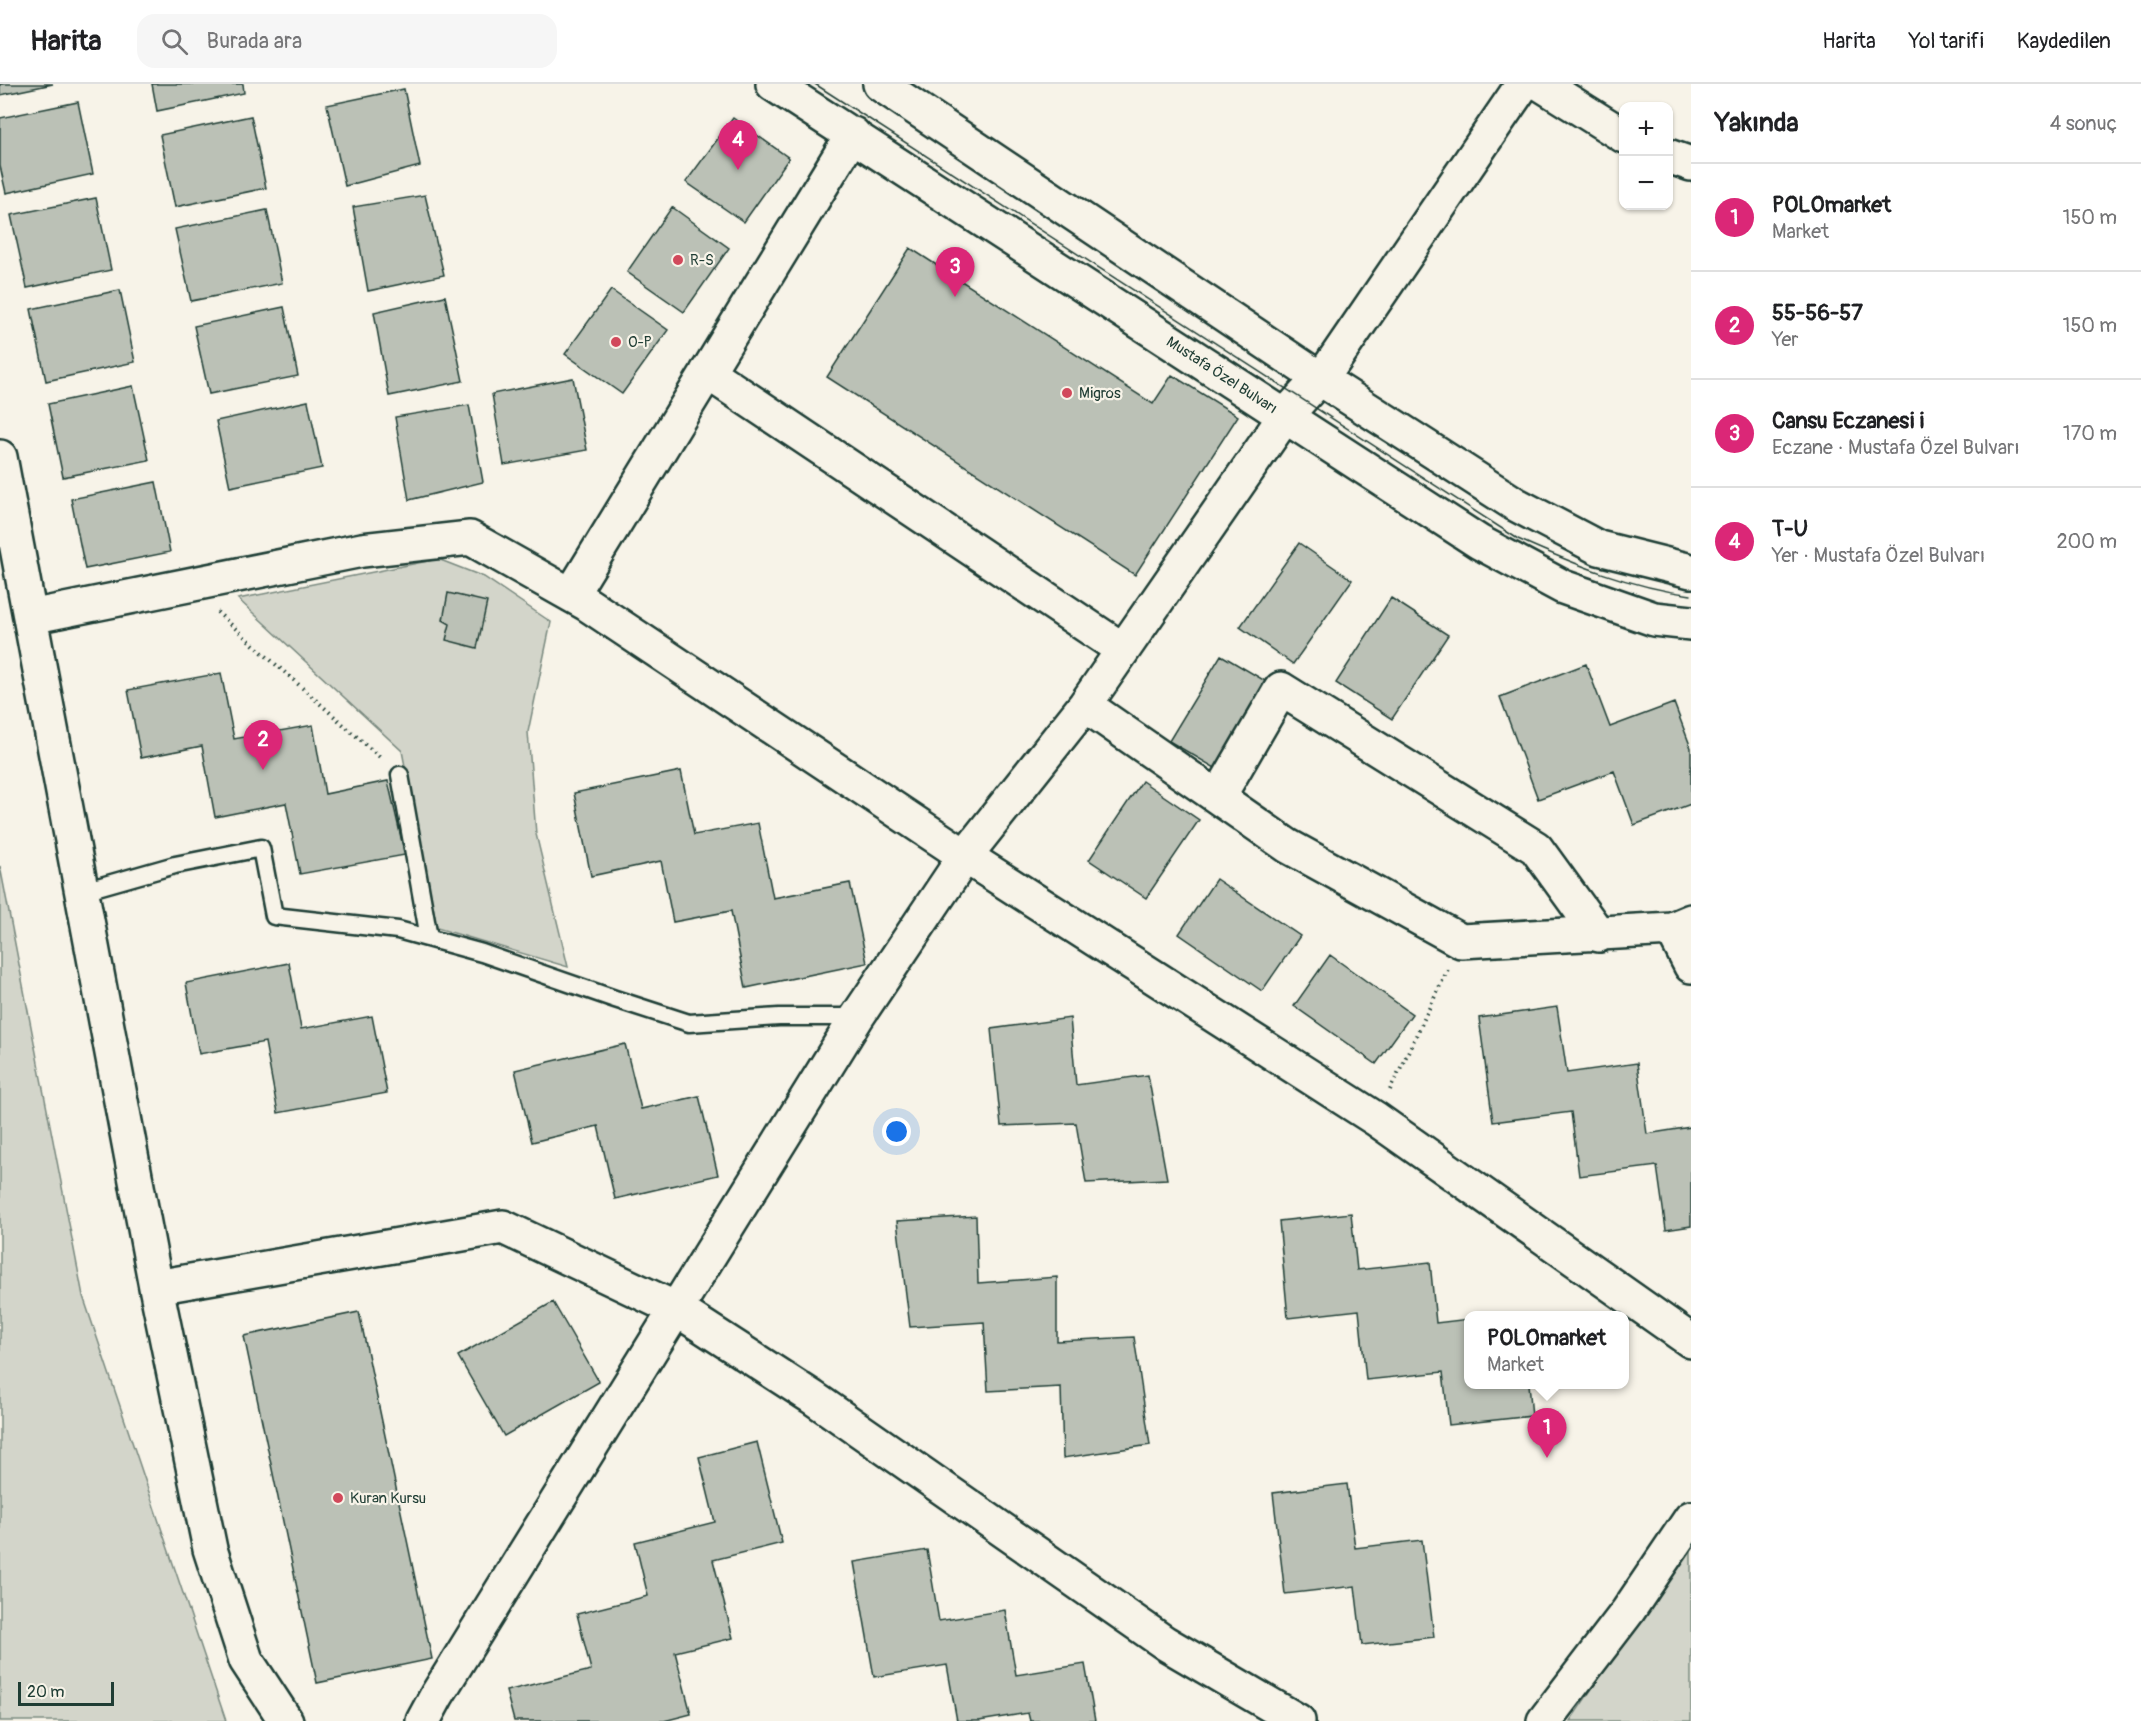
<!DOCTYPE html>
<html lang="tr">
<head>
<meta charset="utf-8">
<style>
	:root { --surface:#fff; --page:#f6f6f6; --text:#202124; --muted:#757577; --line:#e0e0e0; --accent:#db2777 }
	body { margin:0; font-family:Pangolin,sans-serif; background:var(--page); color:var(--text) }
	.controls { position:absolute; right:18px; top:18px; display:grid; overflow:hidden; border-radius:12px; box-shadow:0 2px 4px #0004 }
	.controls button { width:54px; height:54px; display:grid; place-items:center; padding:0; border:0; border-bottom:2px solid var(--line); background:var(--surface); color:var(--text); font:30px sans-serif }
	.scale { position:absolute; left:18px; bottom:15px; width:96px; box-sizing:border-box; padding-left:6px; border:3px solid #1f3d34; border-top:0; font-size:16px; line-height:21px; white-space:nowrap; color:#1f3d34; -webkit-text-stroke:4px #f7f3e8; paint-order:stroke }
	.you { position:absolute; left:897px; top:1048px; width:21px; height:21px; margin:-15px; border:4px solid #fff; border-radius:50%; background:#1a73e8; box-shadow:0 0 0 9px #1a73e833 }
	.badge { display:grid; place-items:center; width:39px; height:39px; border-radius:50%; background:var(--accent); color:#fff; font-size:20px; font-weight:700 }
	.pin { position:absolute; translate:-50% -50px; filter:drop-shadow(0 2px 3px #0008) }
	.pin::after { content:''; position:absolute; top:32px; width:21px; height:18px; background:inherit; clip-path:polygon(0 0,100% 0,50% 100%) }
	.popup { position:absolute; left:1464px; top:1227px; width:165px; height:78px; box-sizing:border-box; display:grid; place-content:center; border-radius:12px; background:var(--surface); filter:drop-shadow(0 2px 4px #0005); font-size:20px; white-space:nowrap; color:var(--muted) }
	.popup b { font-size:22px; color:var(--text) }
	.popup::after { content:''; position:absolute; left:50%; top:100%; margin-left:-12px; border:12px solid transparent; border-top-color:var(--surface) }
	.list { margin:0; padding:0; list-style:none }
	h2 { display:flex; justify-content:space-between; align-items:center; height:78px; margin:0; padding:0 24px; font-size:26px }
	h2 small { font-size:20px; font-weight:400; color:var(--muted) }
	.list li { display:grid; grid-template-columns:39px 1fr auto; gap:18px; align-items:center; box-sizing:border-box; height:108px; padding:0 24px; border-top:2px solid var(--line) }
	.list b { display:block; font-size:22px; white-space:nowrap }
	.list p { margin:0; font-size:20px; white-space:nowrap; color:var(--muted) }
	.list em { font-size:20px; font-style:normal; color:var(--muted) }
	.icon { flex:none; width:33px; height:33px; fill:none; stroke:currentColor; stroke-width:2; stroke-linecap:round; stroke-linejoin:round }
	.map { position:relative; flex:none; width:1691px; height:1637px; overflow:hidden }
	header { display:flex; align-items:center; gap:36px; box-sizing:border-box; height:84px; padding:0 30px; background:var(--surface); border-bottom:2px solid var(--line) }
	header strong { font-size:28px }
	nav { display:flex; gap:33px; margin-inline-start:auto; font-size:21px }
	.search { width:420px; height:54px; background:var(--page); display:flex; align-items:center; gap:15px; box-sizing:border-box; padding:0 21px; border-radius:18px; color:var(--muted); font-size:22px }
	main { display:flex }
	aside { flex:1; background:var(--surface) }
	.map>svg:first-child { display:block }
	.green { fill:#d3d5ca; stroke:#79897f; stroke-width:1.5 }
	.building { fill:#bbc1b6; stroke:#1f3d34; stroke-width:1.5 }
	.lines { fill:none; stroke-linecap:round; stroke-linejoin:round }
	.service-casing { stroke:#1f3d34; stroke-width:21 }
	.minor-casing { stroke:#1f3d34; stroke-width:38 }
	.secondary-casing { stroke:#1f3d34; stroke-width:38 }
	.path { stroke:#1f3d34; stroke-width:4; stroke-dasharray:1.5 4.5; stroke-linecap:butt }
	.service { stroke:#f7f3e8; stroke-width:16 }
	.minor { stroke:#f7f3e8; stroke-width:33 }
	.secondary { stroke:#f7f3e8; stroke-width:33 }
	.tram { stroke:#1f3d34; stroke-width:1.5 }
	.poi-dot { fill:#d1495b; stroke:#f7f3e8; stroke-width:2 }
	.labels { text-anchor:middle; stroke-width:4.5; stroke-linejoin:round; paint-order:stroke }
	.poi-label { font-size:15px; fill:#1f3d34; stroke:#f7f3e8; text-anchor:start }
	.street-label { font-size:15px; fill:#1f3d34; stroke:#f7f3e8 }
</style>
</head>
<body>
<header>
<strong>Harita</strong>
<div class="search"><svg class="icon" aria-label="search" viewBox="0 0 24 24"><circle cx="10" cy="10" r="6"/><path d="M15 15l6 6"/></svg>Burada ara</div>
<nav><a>Harita</a><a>Yol tarifi</a><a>Kaydedilen</a></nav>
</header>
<main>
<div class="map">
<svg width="1691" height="1637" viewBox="0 0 1691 1637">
	<rect width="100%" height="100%" fill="#f7f3e8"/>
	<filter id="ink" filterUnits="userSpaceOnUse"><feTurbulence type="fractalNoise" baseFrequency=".0167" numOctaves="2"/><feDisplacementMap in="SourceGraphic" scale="12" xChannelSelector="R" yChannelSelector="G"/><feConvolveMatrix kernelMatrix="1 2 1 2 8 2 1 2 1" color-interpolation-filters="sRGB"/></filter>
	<g filter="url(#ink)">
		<path class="green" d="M438,475L484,493L551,538L528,648L536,750L568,883L437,844L402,667L238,515Z
			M0,782L83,1212L226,1637H0Z
			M1691,1459V1637H1570Z"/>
		<path class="building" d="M0,0H53L0,11Z
			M152,0H243L244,9L157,27Z
			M404,5L420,82L345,102L327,21Z
			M78,18L93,90L6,109L0,82V34Z
			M251,32L266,104L175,123L160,51Z
			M733,34L789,74L744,138L686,98Z
			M425,111L444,191L368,207L353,123Z
			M96,114L111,186L27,204L11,131Z
			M672,123L729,164L684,228L627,188Z
			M267,126L282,199L191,217L175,145Z
			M910,164L1153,320L1172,291L1238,332L1135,491L827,293Z
			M120,206L135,278L46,297L31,225Z
			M611,206L668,246L622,310L565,270Z
			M445,212L463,297L389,312L374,228Z
			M284,223L298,292L209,310L194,242Z
			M573,294L587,366L504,381L492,310Z
			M133,302L149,376L63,393L48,320Z
			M308,317L322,384L230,403L216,337Z
			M469,321L483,398L409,416L395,333Z
			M156,398L170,468L85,485L71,415Z
			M1299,459L1352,496L1293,580L1240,543Z
			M448,509L487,518L477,564L446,556L450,540L443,536Z
			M1391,514L1448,551L1392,635L1336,599Z
			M1221,571L1279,605L1227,691L1169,657Z
			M1586,580L1610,643L1674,619L1691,664V720L1634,741L1614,687L1538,715L1500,613Z
			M221,589L234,655L313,641L325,710L388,697L405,771L300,790L286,719L215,733L202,662L141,674L128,606Z
			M681,687L694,751L758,739L773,814L850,799L867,879L746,904L731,827L673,838L661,777L591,792L574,709Z
			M1142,697L1199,736L1146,814L1089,776Z
			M1216,795L1300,852L1262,907L1179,850Z
			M1330,871L1412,930L1376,980L1294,922Z
			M289,879L301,945L372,932L387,1009L278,1029L265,958L199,970L186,899Z
			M1557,923L1567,989L1637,979L1647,1050L1691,1043V1142L1666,1146L1657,1082L1579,1092L1571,1028L1493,1038L1479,934Z
			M1070,934L1076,1001L1148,991L1167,1095L1086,1099L1076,1039L1001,1042L991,945Z
			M625,960L641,1025L699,1012L718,1091L615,1115L598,1042L532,1058L515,986Z
			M1351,1129L1357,1186L1430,1178L1436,1239L1469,1235V1300H1529L1532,1332L1449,1341L1443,1288L1366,1296L1359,1226L1288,1234L1279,1137Z
			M976,1132L978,1199L1057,1193V1257L1134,1253L1150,1361L1063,1374L1061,1303L988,1307L984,1238L910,1243L897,1137Z
			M553,1218L599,1298L504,1352L458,1272Z
			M359,1228L432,1575L317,1599L244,1252Z
			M757,1358L782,1459L713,1476L733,1554L675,1568L691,1630L664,1637H514L506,1607L591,1586L577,1530L648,1512L635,1458L715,1438L699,1373Z
			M1347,1400L1355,1464L1422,1456L1434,1553L1362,1561L1355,1502L1285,1510L1273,1409Z
			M927,1466L939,1537L1005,1526L1016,1591L1085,1580L1095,1637H1030L1028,1629L979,1637H957L947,1581L874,1593L854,1478Z"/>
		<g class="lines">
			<g class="service-casing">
				<path id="service" d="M400,691L429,854
					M80,808L175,781L261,764L274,832L398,846L482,869L615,915L689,939L779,933H857"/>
			</g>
			<g class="minor-casing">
				<path id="minor" d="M1541,0L1624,52
					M1668,72L1691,80
					M707,288L1123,566
					M0,373L30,533
					M571,511L853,50
					M1085,621L1288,762L1461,857L1672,845L1691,837
					M1219,712L1281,605L1536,764L1599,851
					M1672,845L1691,882
					M156,1203L503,1143L676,1225L812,1313L1165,1559L1298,1637
					M286,1637L246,1576L210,1465L156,1203L30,533L362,466L470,454L587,520L965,772L1376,1035L1691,1257
					M423,1637L437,1611L857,933L965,772L1085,621L1285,332L1329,284L1523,0
					M1544,1637L1628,1527L1691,1434"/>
			</g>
			<g class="secondary-casing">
				<path id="secondary" d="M773,0L1479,458L1563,503L1654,535L1691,539
					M880,0L1319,294L1515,420L1599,464L1691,487"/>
			</g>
			<path class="path" d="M217,528L382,675
				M1390,1006L1448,885"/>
			<use href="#service" class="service"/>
			<use href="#minor" class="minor"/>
			<use href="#secondary" class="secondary"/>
			<path class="tram" d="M815,0L1518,455C1574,480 1630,503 1691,511"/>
		</g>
	</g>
	<g class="poi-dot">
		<circle cx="678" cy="176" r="6"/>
		<circle cx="616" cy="258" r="6"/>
		<circle cx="1067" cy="309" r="6"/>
		<circle cx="338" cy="1414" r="6"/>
	</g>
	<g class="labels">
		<g class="poi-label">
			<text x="690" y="181">R-S</text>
			<text x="628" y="263">O-P</text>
			<text x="1079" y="314">Migros</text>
			<text x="350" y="1419">Kuran Kursu</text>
		</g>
		<g class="street-label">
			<text transform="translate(1222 291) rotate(33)" y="5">Mustafa Özel Bulvarı</text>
		</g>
	</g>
</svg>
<div class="controls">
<button>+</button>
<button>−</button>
</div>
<div class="scale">20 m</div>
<div class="you"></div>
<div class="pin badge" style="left:1547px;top:1374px">1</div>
<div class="popup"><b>POLOmarket</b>Market</div>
<div class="pin badge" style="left:263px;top:686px">2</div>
<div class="pin badge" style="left:955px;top:213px">3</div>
<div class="pin badge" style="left:738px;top:86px">4</div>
</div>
<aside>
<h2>Yakında<small>4 sonuç</small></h2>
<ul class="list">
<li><span class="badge">1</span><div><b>POLOmarket</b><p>Market</p></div><em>150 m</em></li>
<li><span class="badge">2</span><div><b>55-56-57</b><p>Yer</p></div><em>150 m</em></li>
<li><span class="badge">3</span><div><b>Cansu Eczanesi i</b><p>Eczane · Mustafa Özel Bulvarı</p></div><em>170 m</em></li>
<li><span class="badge">4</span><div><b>T-U</b><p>Yer · Mustafa Özel Bulvarı</p></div><em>200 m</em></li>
</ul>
</aside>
</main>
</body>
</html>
